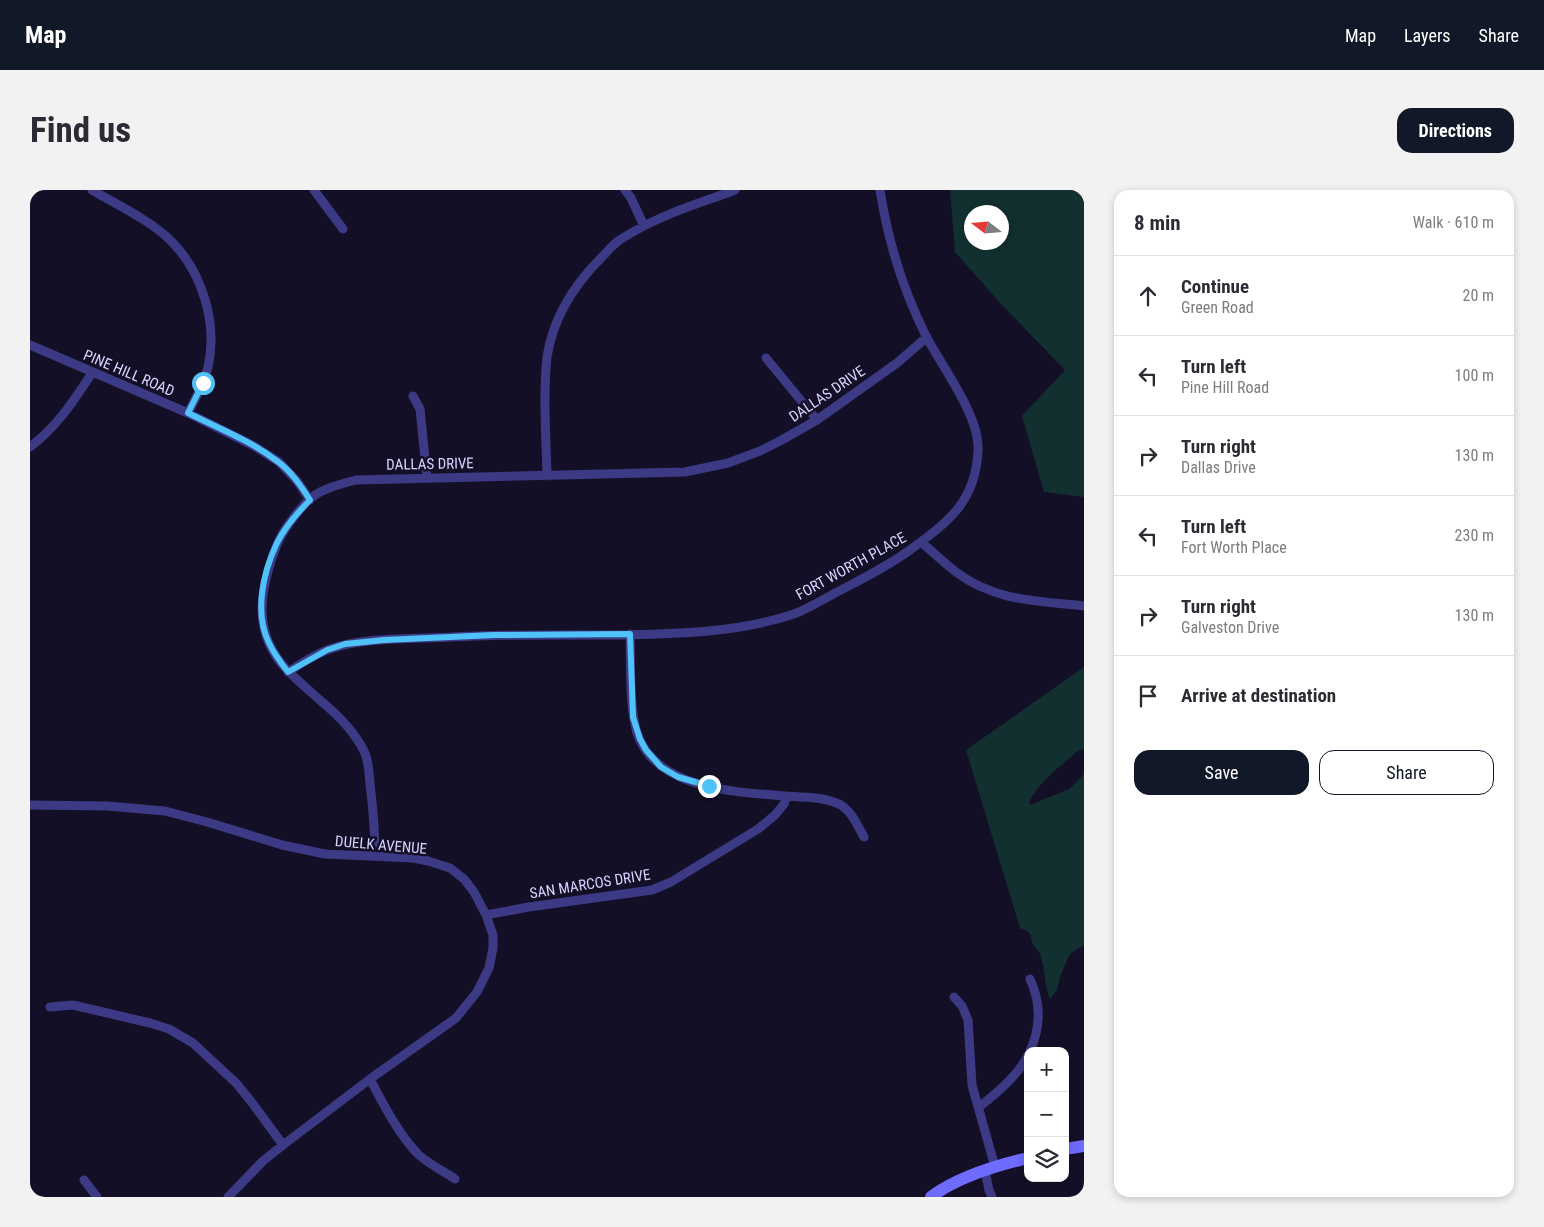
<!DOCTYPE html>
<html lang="en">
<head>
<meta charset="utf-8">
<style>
	:root { --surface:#fff; --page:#f2f2f3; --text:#2b2b33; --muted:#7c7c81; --line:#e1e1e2; --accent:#111827 }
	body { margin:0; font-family:"Roboto Condensed",sans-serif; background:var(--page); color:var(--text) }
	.controls { position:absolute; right:15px; bottom:15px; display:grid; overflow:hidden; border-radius:10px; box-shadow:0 2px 8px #0003 }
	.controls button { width:45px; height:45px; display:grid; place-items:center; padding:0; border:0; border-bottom:1px solid var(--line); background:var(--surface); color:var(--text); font:25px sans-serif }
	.compass { position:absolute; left:934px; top:15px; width:45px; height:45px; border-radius:50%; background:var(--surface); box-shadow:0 2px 8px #0003; rotate:286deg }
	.stop { position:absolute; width:15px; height:15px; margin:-11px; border:4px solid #4fc3f7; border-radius:50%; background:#fff }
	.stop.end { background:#4fc3f7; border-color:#fff; box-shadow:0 1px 5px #0008 }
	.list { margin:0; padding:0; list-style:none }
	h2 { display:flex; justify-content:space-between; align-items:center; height:65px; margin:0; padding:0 20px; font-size:21px }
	h2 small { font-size:16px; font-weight:400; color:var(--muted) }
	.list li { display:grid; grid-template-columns:32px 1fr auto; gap:15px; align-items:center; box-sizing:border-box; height:80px; padding:0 20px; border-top:1px solid var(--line) }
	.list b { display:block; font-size:19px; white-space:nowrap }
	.list p { margin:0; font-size:16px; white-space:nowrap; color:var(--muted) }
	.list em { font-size:16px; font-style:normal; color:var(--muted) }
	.actions { display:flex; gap:10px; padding:15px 20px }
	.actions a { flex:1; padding:11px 0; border:1px solid var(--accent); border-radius:15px; text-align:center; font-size:18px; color:var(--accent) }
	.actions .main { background:var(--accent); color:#fff }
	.icon { flex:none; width:28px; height:28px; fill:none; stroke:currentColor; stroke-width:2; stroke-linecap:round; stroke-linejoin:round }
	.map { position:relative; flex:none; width:1054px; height:1007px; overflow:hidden; border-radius:15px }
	header { display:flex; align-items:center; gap:30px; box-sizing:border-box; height:70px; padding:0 25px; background:var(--accent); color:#fff }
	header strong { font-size:24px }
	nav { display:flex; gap:28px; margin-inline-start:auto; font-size:18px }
	.intro { display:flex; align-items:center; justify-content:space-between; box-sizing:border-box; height:120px; padding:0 30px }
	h1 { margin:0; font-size:35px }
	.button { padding:12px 22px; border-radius:15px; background:var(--accent); color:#fff; font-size:18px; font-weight:700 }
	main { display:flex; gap:30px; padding:0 30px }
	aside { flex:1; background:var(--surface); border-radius:15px; box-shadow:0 2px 8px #0003 }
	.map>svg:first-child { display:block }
	.green { fill:#12302f; fill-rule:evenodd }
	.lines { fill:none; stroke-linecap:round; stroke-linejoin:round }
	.street { stroke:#3d3a85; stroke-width:9 }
	.secondary { stroke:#6f6bff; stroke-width:12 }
	.route { stroke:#4fc3f7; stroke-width:6 }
	.labels { text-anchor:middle; stroke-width:5; stroke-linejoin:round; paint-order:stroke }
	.street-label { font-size:15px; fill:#d9d4ff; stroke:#130f26 }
</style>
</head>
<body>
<header>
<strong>Map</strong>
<nav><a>Map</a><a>Layers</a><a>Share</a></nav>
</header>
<div class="intro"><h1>Find us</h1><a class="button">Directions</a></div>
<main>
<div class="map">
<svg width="1054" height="1007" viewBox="0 0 1054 1007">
	<rect width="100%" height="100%" fill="#130f26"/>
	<path class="green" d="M920,0H1054V307L1014,302L992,226L1035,180L971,114L925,62ZM942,22H972V52H942Z
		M1054,477V559L1048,561C1030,576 1010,591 999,612L1000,615L1039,599L1054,584V755L1040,764L1030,787L1027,800L1020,809C1013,794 1016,776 1009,762C1008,759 1005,758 1004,756C998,744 1005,744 990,738L936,560Z"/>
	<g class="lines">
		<path class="street" d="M62,0C86,14 121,31 140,50C172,81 188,133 178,177C174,193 166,208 158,223
			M284,0L313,39
			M595,0L601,8L614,36
			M0,155L158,223L224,256L249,272L267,291L280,310
			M736,168L787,230
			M383,206L390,219L397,288
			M0,257C27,237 44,210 62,183
			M517,286C516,246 513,206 517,167C523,128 543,96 571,68C576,63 581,57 587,52C592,48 598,45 603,42C635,23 671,13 705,0
			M891,352C903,362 914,373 926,382C964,411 1008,411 1054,416
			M600,444C601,474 599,516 607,543C626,600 707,602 756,606C773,607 794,607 809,614C822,621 827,635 834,647
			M258,482C272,473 285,464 300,459C335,447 384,449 421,447C476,444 531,445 585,445C645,444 707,443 764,424C780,418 795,408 811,400C834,388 858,376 880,360C918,332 946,312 948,260C950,226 912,177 896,146C873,100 858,51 850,0
			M0,615L77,616L135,621L177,632L252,655L295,664L383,668L398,671L420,678L434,689L444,702L456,725L463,745V758L459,778L447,802L426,828L340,889L253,955L233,971L198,1007
			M345,666C345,642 343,618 340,594C339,583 339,571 334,561C324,541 309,526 292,512C281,502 269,492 258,481C222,444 229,402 246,357C252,341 274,310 290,302C302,296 314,293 326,290L655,282L698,273L730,261L750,251L787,230L867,173L897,147
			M456,725L499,717L622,700L641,692L728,639L745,625L754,614L757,606
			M924,807L932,816L938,830L942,895L965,977
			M20,817L43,815L120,833L139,839L163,853L207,894L223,914L253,955
			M1000,861C1011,837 1011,813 1000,789
			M340,889C352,912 370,947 389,965C399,974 413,981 425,989
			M949,917C966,904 989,885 998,865
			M955,981L959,1000L962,1007
			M54,990L67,1007"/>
		<path class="secondary" d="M1035,959L1054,956
			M901,1007C926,988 968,975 998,968"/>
	</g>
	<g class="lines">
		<path class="route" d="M173,193L158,223C188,238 221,251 247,271C261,281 271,296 280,310C268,322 255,337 247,353C233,382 224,423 239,453C244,464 251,473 258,482L297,460L315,454L354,450L464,445L600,444L603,527L610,549L616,560L631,577L648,587L679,596"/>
	</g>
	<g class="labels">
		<g class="street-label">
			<text transform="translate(99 183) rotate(23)" y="5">PINE HILL ROAD</text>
			<text transform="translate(797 204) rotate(-34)" y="5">DALLAS DRIVE</text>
			<text transform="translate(400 274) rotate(-1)" y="5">DALLAS DRIVE</text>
			<text transform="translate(821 376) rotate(-29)" y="5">FORT WORTH PLACE</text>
			<text transform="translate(351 655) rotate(5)" y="5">DUELK AVENUE</text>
			<text transform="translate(560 694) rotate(-9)" y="5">SAN MARCOS DRIVE</text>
		</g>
	</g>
</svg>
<div class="controls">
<button>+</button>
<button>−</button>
<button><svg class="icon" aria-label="layers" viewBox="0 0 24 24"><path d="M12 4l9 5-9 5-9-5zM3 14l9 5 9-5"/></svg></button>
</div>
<svg class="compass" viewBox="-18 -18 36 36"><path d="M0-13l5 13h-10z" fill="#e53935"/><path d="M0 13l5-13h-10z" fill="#7c7c81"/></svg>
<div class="stop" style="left:173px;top:193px"></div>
<div class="stop end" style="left:679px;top:596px"></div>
</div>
<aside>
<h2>8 min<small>Walk · 610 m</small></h2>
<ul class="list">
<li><svg class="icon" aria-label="ahead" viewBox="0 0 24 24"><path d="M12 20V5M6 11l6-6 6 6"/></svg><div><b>Continue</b><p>Green Road</p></div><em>20 m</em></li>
<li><svg class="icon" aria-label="left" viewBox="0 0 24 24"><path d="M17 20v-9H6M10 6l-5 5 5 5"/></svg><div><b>Turn left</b><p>Pine Hill Road</p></div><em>100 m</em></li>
<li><svg class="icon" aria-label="right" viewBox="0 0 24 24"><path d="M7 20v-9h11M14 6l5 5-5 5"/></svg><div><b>Turn right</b><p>Dallas Drive</p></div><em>130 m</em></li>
<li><svg class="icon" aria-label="left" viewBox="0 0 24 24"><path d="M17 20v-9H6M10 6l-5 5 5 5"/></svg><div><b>Turn left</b><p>Fort Worth Place</p></div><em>230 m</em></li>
<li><svg class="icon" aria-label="right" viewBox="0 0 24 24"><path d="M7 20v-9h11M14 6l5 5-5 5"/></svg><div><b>Turn right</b><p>Galveston Drive</p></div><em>130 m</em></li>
<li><svg class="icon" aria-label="arrive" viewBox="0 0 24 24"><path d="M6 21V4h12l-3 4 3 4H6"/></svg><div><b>Arrive at destination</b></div></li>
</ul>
<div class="actions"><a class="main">Save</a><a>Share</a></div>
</aside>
</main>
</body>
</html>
